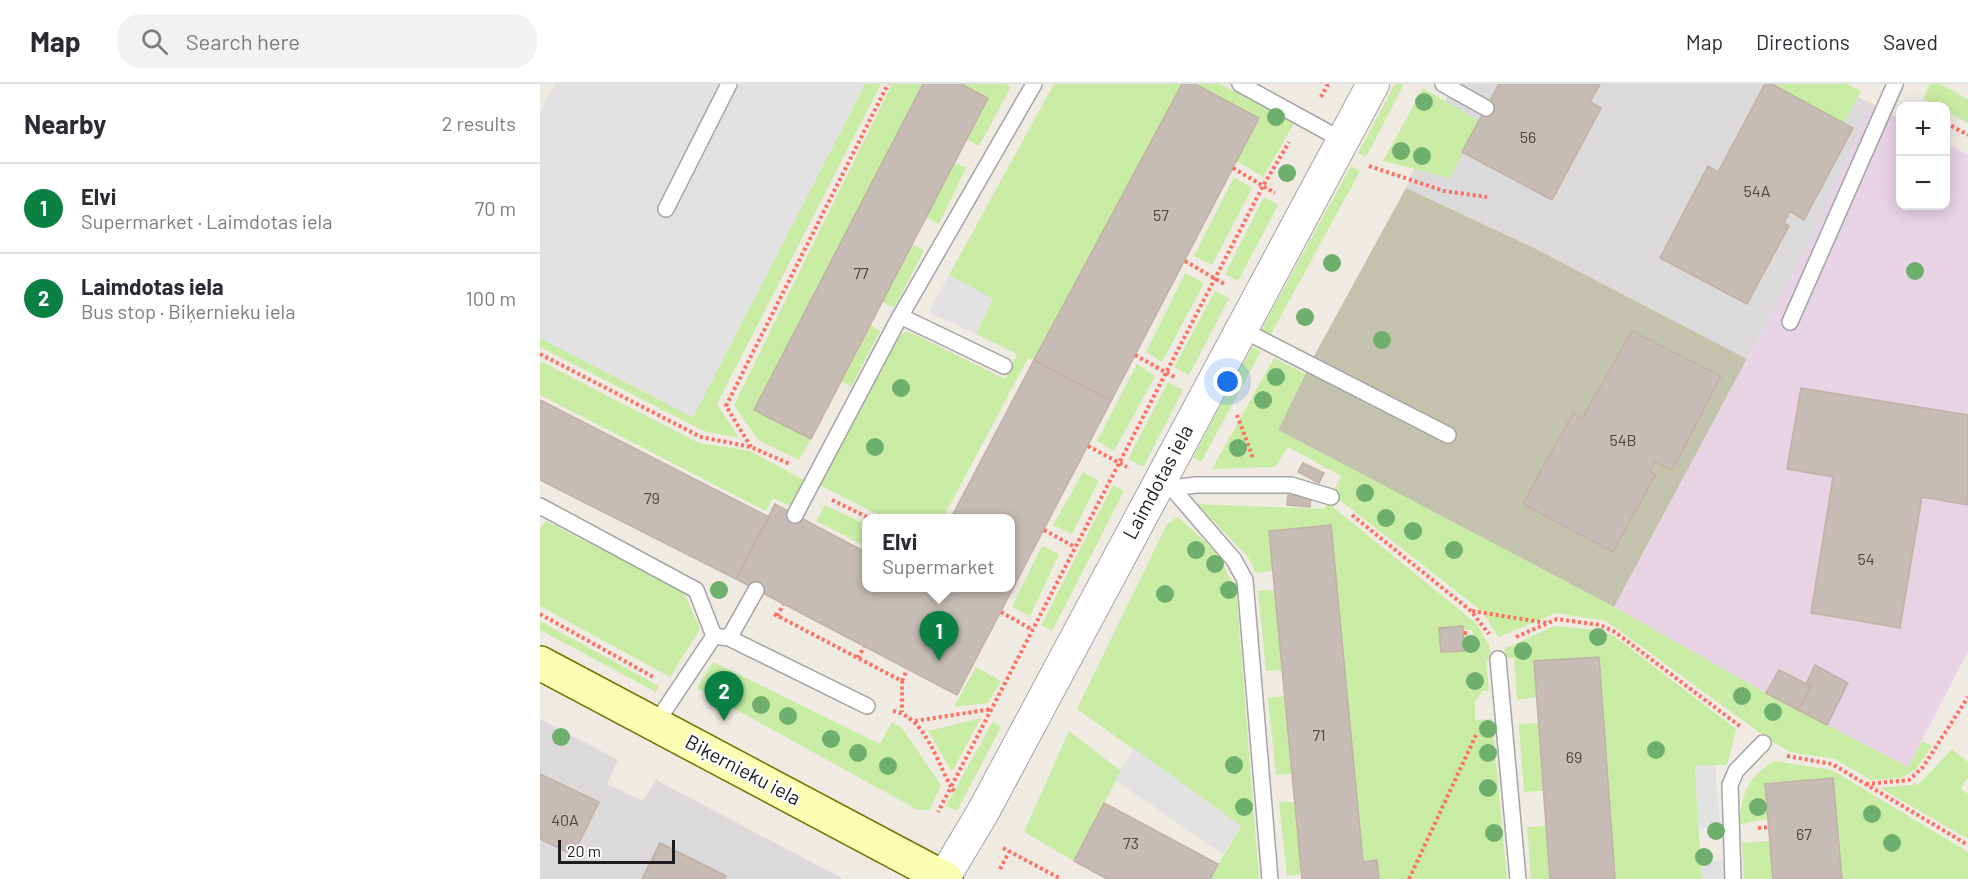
<!DOCTYPE html>
<html lang="en">
<head>
<meta charset="utf-8">
<style>
	:root { --surface:#fff; --page:#f2f2f3; --text:#2b2b33; --muted:#7c7c81; --line:#e1e1e2; --accent:#0b8043 }
	body { margin:0; font-family:Barlow,sans-serif; background:var(--page); color:var(--text) }
	.controls { position:absolute; right:18px; top:18px; display:grid; overflow:hidden; border-radius:12px; box-shadow:0 3px 15px #0003 }
	.controls button { width:54px; height:54px; display:grid; place-items:center; padding:0; border:0; border-bottom:2px solid var(--line); background:var(--surface); color:var(--text); font:30px sans-serif }
	.scale { position:absolute; left:18px; bottom:15px; width:117px; box-sizing:border-box; padding-left:6px; border:3px solid #1d1d1d; border-top:0; font-size:16px; line-height:21px; white-space:nowrap; color:#1d1d1d; -webkit-text-stroke:4px #fff; paint-order:stroke }
	.you { position:absolute; left:688px; top:298px; width:21px; height:21px; margin:-15px; border:4px solid #fff; border-radius:50%; background:#1a73e8; box-shadow:0 0 0 9px #1a73e833 }
	.badge { display:grid; place-items:center; width:39px; height:39px; border-radius:50%; background:var(--accent); color:#fff; font-size:20px; font-weight:700 }
	.pin { position:absolute; translate:-50% -50px; filter:drop-shadow(0 2px 3px #0008) }
	.pin::after { content:''; position:absolute; top:32px; width:21px; height:18px; background:inherit; clip-path:polygon(0 0,100% 0,50% 100%) }
	.popup { position:absolute; left:322px; top:430px; width:153px; height:78px; box-sizing:border-box; display:grid; place-content:center; border-radius:12px; background:var(--surface); filter:drop-shadow(0 2px 4px #0005); font-size:20px; white-space:nowrap; color:var(--muted) }
	.popup b { font-size:22px; color:var(--text) }
	.popup::after { content:''; position:absolute; left:50%; top:100%; margin-left:-12px; border:12px solid transparent; border-top-color:var(--surface) }
	.list { margin:0; padding:0; list-style:none }
	h2 { display:flex; justify-content:space-between; align-items:center; height:78px; margin:0; padding:0 24px; font-size:26px }
	h2 small { font-size:20px; font-weight:400; color:var(--muted) }
	.list li { display:grid; grid-template-columns:39px 1fr auto; gap:18px; align-items:center; box-sizing:border-box; height:90px; padding:0 24px; border-top:2px solid var(--line) }
	.list b { display:block; font-size:22px; white-space:nowrap }
	.list p { margin:0; font-size:20px; white-space:nowrap; color:var(--muted) }
	.list em { font-size:20px; font-style:normal; color:var(--muted) }
	.icon { flex:none; width:33px; height:33px; fill:none; stroke:currentColor; stroke-width:2; stroke-linecap:round; stroke-linejoin:round }
	.map { position:relative; flex:none; width:1428px; height:795px; overflow:hidden }
	header { display:flex; align-items:center; gap:36px; box-sizing:border-box; height:84px; padding:0 30px; background:var(--surface); border-bottom:2px solid var(--line) }
	header strong { font-size:28px }
	nav { display:flex; gap:33px; margin-inline-start:auto; font-size:21px }
	.search { width:420px; height:54px; background:var(--page); display:flex; align-items:center; gap:15px; box-sizing:border-box; padding:0 21px; border-radius:24px; color:var(--muted); font-size:22px }
	main { display:flex }
	aside { flex:1; background:var(--surface) }
	.map>svg:first-child { display:block }
	.residential { fill:#dbd9d9 }
	.industrial { fill:#e8d3e5 }
	.construction { fill:#c3c3ad }
	.grass { fill:#c9eca4; fill-rule:evenodd }
	.parking { fill:#e1e1e1 }
	.building { fill:#c6bcb5; stroke:#c1b0a3; stroke-width:1.5 }
	.lines { fill:none; stroke-linecap:round; stroke-linejoin:round }
	.lane-casing { stroke:#a4a4a4; stroke-width:18 }
	.street-casing { stroke:#a4a4a4; stroke-width:34 }
	.secondary-casing { stroke:#6d7700; stroke-width:36 }
	.path { stroke:#ff6f62; stroke-width:4; stroke-dasharray:3 3; stroke-linecap:butt }
	.lane { stroke:#fff; stroke-width:15 }
	.street { stroke:#fff; stroke-width:32 }
	.secondary { stroke:#fafdb2; stroke-width:33 }
	.tree { fill:#6faf6d }
	.labels { text-anchor:middle; stroke-width:4.5; stroke-linejoin:round; paint-order:stroke }
	.number-label { font-size:16px; fill:#474543 }
	.street-label { font-size:20px; fill:#1d1d1d; stroke:#fff }
</style>
</head>
<body>
<header>
<strong>Map</strong>
<div class="search"><svg class="icon" aria-label="search" viewBox="0 0 24 24"><circle cx="10" cy="10" r="6"/><path d="M15 15l6 6"/></svg>Search here</div>
<nav><a>Map</a><a>Directions</a><a>Saved</a></nav>
</header>
<main>
<aside>
<h2>Nearby<small>2 results</small></h2>
<ul class="list">
<li><span class="badge">1</span><div><b>Elvi</b><p>Supermarket · Laimdotas iela</p></div><em>70 m</em></li>
<li><span class="badge">2</span><div><b>Laimdotas iela</b><p>Bus stop · Biķernieku iela</p></div><em>100 m</em></li>
</ul>
</aside>
<div class="map">
<svg width="1428" height="795" viewBox="0 0 1428 795">
	<rect width="100%" height="100%" fill="#efeae2"/>
	<path class="residential" d="M913,0H1292L1332,20L1271,157L1207,275L994,164L866,104Z
		M0,635L78,676L67,700L103,717L116,696L303,795H0Z"/>
	<path class="industrial" d="M1332,20L1360,36V122H1406V59L1428,71V567L1368,683L1226,609L1074,523L1271,157Z"/>
	<path class="construction" d="M866,104L994,164L1207,275L1074,523L738,346L774,272Z"/>
	<path class="grass" d="M325,0H341L177,320L199,354L164,347L0,263V254L153,333Z
		M352,0H383L214,326L271,355L259,376L218,356L194,321Z
		M421,0H466L471,3L439,62L427,55L448,14Z
		M514,0H642L494,276L488,274L403,434H344L280,401L360,252L365,248L372,249L465,295L477,270L436,250L452,215L409,191Z
		M655,0H680L755,38L723,93L697,77L719,34Z
		M855,0H864L826,73L818,69Z
		M1232,0H1307L1321,7L1304,39Z
		M1390,0H1400L1428,15V39L1406,27V22H1397L1383,15Z
		M883,4L939,37L910,94L843,77Z
		M414,78L426,84L399,140L386,133Z
		M811,82L820,87L731,250L721,246Z
		M694,93L712,104L672,181L654,172Z
		M724,113L738,121L698,197L685,190Z
		M372,160L384,166L354,224L342,218Z
		M645,189L664,199L622,278L606,268Z
		M675,207L689,214L649,291L634,283Z
		M330,241L340,247L311,303L301,297Z
		M712,263L721,267L661,378L653,373Z
		M734,274L765,290L738,346L1074,523L1226,609L1368,683L1382,657L1392,662L1376,685L1361,694L1331,696L1295,675L1250,668L1230,656L1066,537L1016,529L958,553L943,528L792,410L801,392L748,363L735,383L672,385Z
		M0,277L159,359L210,367L264,396L250,422L233,414L226,427L0,311Z
		M597,280L615,292L574,367L557,357Z
		M628,298L643,306L603,383L588,375Z
		M543,388L559,397L532,450L513,441Z
		M573,401L584,407L512,547L501,541Z
		M788,419L937,540L949,561L951,575L946,576L949,607H943L935,618V636L952,635L967,795H839L837,776L823,778L790,441L729,447L733,487L716,489L708,473L657,420L784,425ZM923,542V546H932L933,551L924,552V567L901,568L899,544Z
		M285,421L327,441V463L276,437Z
		M638,433L675,467L696,505L719,795H670L701,742L537,625L627,440Z
		M6,437L144,508L160,545L130,593L0,522V444Z
		M502,462L519,470L490,532L472,523Z
		M735,506L742,586L726,587L718,507Z
		M0,537L119,602L116,608L0,546Z
		M1014,542L1057,546L1074,552L1196,645L1187,681H1155L1160,769L1169,771L1168,777L1161,776L1162,795H1075L1059,573L994,577L996,613L977,616L974,574H965L964,565Z
		M173,578L340,660L352,638L362,644L401,701L390,726H378L157,604Z
		M436,583L461,597L448,619L414,623Z
		M744,612L752,690L736,691L728,614Z
		M441,634L412,688L388,647Z
		M453,637L461,643L417,727L406,722Z
		M998,639L1003,707L984,708L979,640Z
		M529,647L581,687L534,777L484,748Z
		M1412,665L1428,678V693L1421,705L1428,710V755L1340,704L1379,700Z
		M1234,677L1292,686L1428,768V795H1302L1293,694L1225,700L1228,735L1200,740C1200,711 1209,692 1234,677Z
		M739,718H754L762,790L747,792Z
		M1006,742L1010,795H991L987,743Z
		M1230,757L1233,795H1204L1202,759Z"/>
	<path class="parking" d="M15,0H325L153,333L0,254V29Z
		M409,191L453,215L436,250L389,228Z
		M594,664L701,742L683,770L575,696Z
		M1155,681H1175L1180,742L1158,744Z
		M1183,776L1185,795H1162L1161,778Z"/>
	<path class="building" d="M383,0H421L448,14L271,355L214,326Z
		M642,0H655L719,34L571,317L494,276Z
		M959,0H1060L1050,18L1061,24L1012,116L922,68Z
		M1225,0H1232L1313,44L1264,136L1250,127L1244,139L1249,142L1207,220L1120,174L1168,82L1178,88Z
		M1092,247L1181,292L1132,386L1114,378L1110,388L1115,391L1073,468L983,420L1033,329L1042,335Z
		M494,276L571,317L417,611L196,495L235,420L327,469V504H471V434H411Z
		M1261,304L1428,331V421L1382,413L1360,544L1271,529L1293,393L1247,385Z
		M0,316L229,433L196,495L0,396Z
		M763,379L784,389L779,399L758,388Z
		M748,411L771,412L770,423L747,421Z
		M791,441L823,778L837,776L839,795H762L729,447Z
		M923,542L924,567L901,568L899,544Z
		M1059,573L1075,795H1010L994,577Z
		M1275,581L1308,599L1287,641L1258,626L1271,602L1266,600Z
		M1239,586L1271,602L1258,626L1226,609Z
		M0,690L59,718L33,771L0,755Z
		M1293,694L1302,795H1233L1225,700Z
		M564,719L678,780L670,795H567L534,777Z
		M120,759L186,792L185,795H102Z"/>
	<g class="lines">
		<g class="lane-casing">
			<path id="lane" d="M700,0L802,56
				M903,0L946,24
				M126,125L189,0
				M360,232L464,282
				M1250,238L1355,0
				M701,245L908,351
				M626,401L632,404L656,401H751L791,413
				M632,404L694,476L705,496L730,795
				M0,422L156,506L174,552
				M255,431L357,238L494,0
				M189,554L216,506
				M958,575L978,795
				M116,639L174,552L189,554L327,622
				M1193,795L1190,701L1196,687L1223,659"/>
		</g>
		<g class="street-casing">
			<path id="street" d="M403,795L443,728L833,0"/>
		</g>
		<g class="secondary-casing">
			<path id="secondary" d="M0,579L406,795"/>
		</g>
		<path class="path" d="M781,13L788,0
			M1406,39L1428,51
			M829,82L904,107L947,113
			M693,84L735,109
			M645,177L686,201
			M0,270L161,353L211,363L250,380
			M595,271L636,294
			M697,331L713,374
			M548,362L587,383
			M211,363L186,322L348,0
			M292,416L329,434
			M812,431L931,527L949,550
			M504,446L535,463
			M932,527L1007,539
			M461,528L493,546
			M0,530L115,594
			M234,530L362,597V628
			M237,532L243,521
			M924,549H930
			M976,553L1017,535L1060,541L1075,548L1201,643
			M318,574L324,563
			M362,597L367,586
			M353,627C384,632 397,677 411,703L398,728
			M375,637L452,625
			M1247,672L1292,680L1428,761
			M1326,700L1369,696L1383,683L1428,613
			M414,707L411,703L723,102L749,58
			M1218,744L1229,743
			M463,764L521,795
			M460,785L469,768
			M869,795L936,651"/>
		<use href="#lane" class="lane"/>
		<use href="#street" class="street"/>
		<use href="#secondary" class="secondary"/>
	</g>
	<g class="tree">
		<circle cx="884" cy="18" r="9"/>
		<circle cx="736" cy="33" r="9"/>
		<circle cx="861" cy="67" r="9"/>
		<circle cx="882" cy="72" r="9"/>
		<circle cx="747" cy="89" r="9"/>
		<circle cx="792" cy="179" r="9"/>
		<circle cx="1375" cy="187" r="9"/>
		<circle cx="765" cy="233" r="9"/>
		<circle cx="842" cy="256" r="9"/>
		<circle cx="736" cy="293" r="9"/>
		<circle cx="361" cy="304" r="9"/>
		<circle cx="723" cy="316" r="9"/>
		<circle cx="335" cy="363" r="9"/>
		<circle cx="698" cy="364" r="9"/>
		<circle cx="825" cy="409" r="9"/>
		<circle cx="846" cy="434" r="9"/>
		<circle cx="873" cy="447" r="9"/>
		<circle cx="656" cy="466" r="9"/>
		<circle cx="914" cy="466" r="9"/>
		<circle cx="675" cy="480" r="9"/>
		<circle cx="179" cy="506" r="9"/>
		<circle cx="689" cy="506" r="9"/>
		<circle cx="625" cy="510" r="9"/>
		<circle cx="1058" cy="553" r="9"/>
		<circle cx="931" cy="560" r="9"/>
		<circle cx="983" cy="567" r="9"/>
		<circle cx="935" cy="597" r="9"/>
		<circle cx="1202" cy="612" r="9"/>
		<circle cx="221" cy="621" r="9"/>
		<circle cx="1233" cy="628" r="9"/>
		<circle cx="248" cy="632" r="9"/>
		<circle cx="948" cy="645" r="9"/>
		<circle cx="21" cy="653" r="9"/>
		<circle cx="291" cy="655" r="9"/>
		<circle cx="1116" cy="666" r="9"/>
		<circle cx="318" cy="669" r="9"/>
		<circle cx="948" cy="669" r="9"/>
		<circle cx="694" cy="681" r="9"/>
		<circle cx="348" cy="682" r="9"/>
		<circle cx="948" cy="704" r="9"/>
		<circle cx="704" cy="723" r="9"/>
		<circle cx="1218" cy="723" r="9"/>
		<circle cx="1332" cy="730" r="9"/>
		<circle cx="1176" cy="747" r="9"/>
		<circle cx="954" cy="749" r="9"/>
		<circle cx="1352" cy="759" r="9"/>
		<circle cx="1164" cy="773" r="9"/>
	</g>
	<g class="labels">
		<g class="number-label">
			<text x="988" y="59">56</text>
			<text x="1217" y="113">54A</text>
			<text x="621" y="137">57</text>
			<text x="321" y="195">77</text>
			<text x="1083" y="362">54B</text>
			<text x="112" y="420">79</text>
			<text x="1326" y="481">54</text>
			<text x="779" y="657">71</text>
			<text x="1034" y="679">69</text>
			<text x="25" y="742">40A</text>
			<text x="1264" y="756">67</text>
			<text x="591" y="765">73</text>
		</g>
		<g class="street-label">
			<text transform="translate(618 398) rotate(-62)" y="7">Laimdotas iela</text>
			<text transform="translate(203 686) rotate(28)" y="7">Biķernieku iela</text>
		</g>
	</g>
</svg>
<div class="controls">
<button>+</button>
<button>−</button>
</div>
<div class="scale">20 m</div>
<div class="you"></div>
<div class="pin badge" style="left:399px;top:577px">1</div>
<div class="popup"><b>Elvi</b>Supermarket</div>
<div class="pin badge" style="left:184px;top:637px">2</div>
</div>
</main>
</body>
</html>
